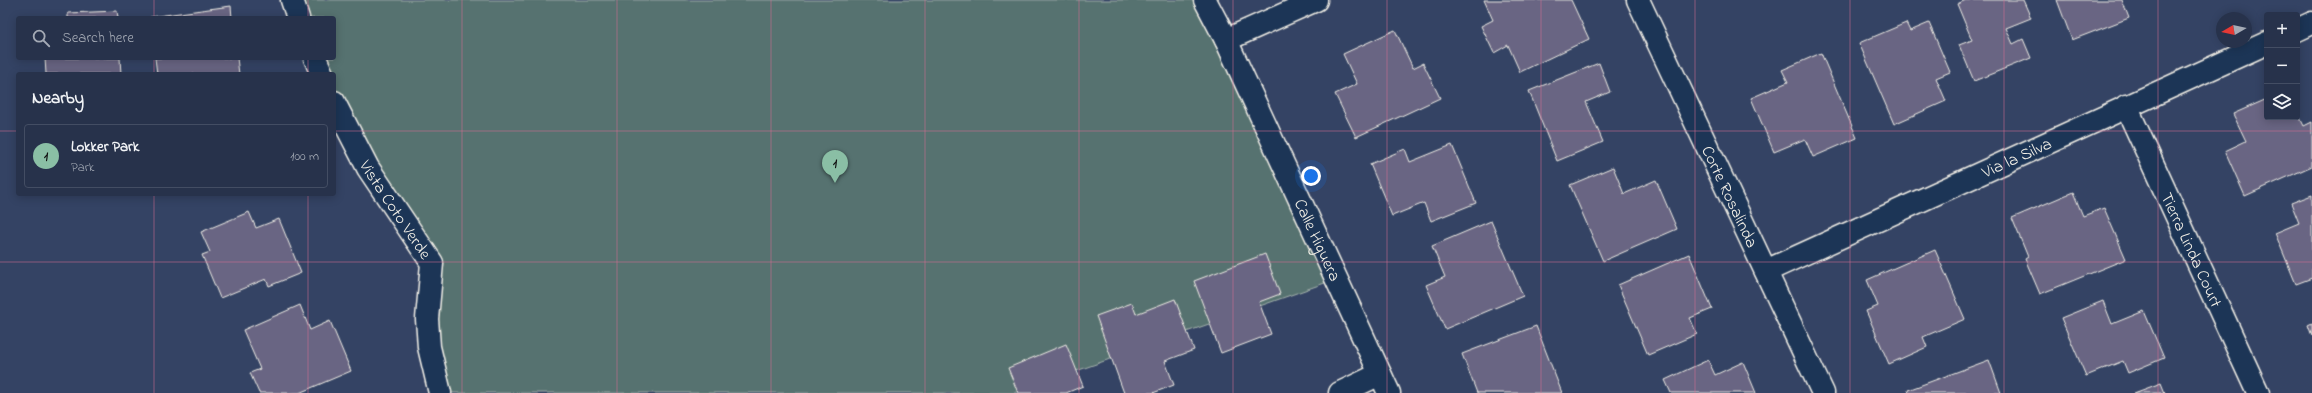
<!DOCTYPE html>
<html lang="en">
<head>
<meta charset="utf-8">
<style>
	:root { --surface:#27324b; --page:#2f3a52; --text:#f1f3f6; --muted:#a4aab5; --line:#434d63; --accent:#8abfa5 }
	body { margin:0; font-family:"Indie Flower",sans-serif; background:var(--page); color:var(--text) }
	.controls { position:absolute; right:12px; top:12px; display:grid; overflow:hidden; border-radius:4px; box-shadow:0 2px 10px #0003 }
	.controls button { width:36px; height:36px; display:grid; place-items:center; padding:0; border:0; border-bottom:1px solid var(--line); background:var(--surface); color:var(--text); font:20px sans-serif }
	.compass { position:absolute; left:2216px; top:12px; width:36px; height:36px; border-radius:50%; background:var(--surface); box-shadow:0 2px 10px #0003; rotate:261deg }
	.you { position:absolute; left:1311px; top:176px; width:14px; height:14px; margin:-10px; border:3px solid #fff; border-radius:50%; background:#1a73e8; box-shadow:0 0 0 6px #1a73e833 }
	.badge { display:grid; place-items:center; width:26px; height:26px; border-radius:50%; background:var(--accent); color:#111; font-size:13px; font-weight:700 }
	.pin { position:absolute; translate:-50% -33px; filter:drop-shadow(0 1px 2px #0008) }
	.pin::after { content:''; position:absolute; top:21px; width:14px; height:12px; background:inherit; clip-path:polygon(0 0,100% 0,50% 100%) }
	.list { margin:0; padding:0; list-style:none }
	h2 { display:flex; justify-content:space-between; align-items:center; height:52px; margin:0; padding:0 16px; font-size:17px }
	h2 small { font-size:13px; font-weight:400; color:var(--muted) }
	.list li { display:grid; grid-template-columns:26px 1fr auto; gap:12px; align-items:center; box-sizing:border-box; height:64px; margin:0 8px 8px; padding:0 8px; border:1px solid var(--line); border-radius:4px }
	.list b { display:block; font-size:15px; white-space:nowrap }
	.list p { margin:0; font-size:13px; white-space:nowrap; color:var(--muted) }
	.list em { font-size:13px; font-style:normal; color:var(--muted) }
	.icon { flex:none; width:22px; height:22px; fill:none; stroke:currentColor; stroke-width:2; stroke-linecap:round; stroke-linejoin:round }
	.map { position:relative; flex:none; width:2312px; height:393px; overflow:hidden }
	.search { position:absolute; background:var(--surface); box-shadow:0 2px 10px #0003; left:16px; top:16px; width:320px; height:44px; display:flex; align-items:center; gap:10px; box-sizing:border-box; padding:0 14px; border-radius:4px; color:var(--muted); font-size:15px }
	.panel { position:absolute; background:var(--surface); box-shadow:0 2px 10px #0003; left:16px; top:72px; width:320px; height:124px; border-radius:4px }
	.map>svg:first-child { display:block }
	.green { fill:#567270; stroke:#a5b2ac }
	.building { fill:#696583; stroke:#f4f1e8 }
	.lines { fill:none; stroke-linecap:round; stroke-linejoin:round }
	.minor-casing { stroke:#f4f1e8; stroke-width:25 }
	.minor { stroke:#1d3557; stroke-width:22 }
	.grid { fill:none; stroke:#d66f93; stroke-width:1; stroke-opacity:0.55 }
	.labels { text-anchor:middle; stroke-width:3; stroke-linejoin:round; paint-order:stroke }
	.street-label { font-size:17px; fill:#f4f1e8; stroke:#1d3557 }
</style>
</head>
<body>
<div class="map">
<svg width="2312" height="393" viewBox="0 0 2312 393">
	<rect width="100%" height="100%" fill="#344364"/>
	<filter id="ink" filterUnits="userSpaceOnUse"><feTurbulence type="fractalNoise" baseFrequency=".025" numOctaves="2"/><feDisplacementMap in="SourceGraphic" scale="8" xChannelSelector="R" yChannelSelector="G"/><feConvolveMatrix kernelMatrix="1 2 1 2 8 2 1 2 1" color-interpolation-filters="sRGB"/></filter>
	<g filter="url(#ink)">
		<path class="green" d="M292,0H1205L1336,279L1014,393H440L431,263L334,102V74H322L315,58H334V18H298Z"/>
		<path class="building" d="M1484,0H1571L1589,39L1520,72L1508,45L1494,53L1481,26L1493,20Z
			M1966,0H2023L2031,18L2006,28L2013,44L2023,39L2031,58L1974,81L1959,45L1972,40L1957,4Z
			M2057,0H2122L2129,18L2072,40Z
			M231,6L232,18H150V17Z
			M117,11L118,18H68V13Z
			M1906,23L1910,31L1929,23L1950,72L1936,78L1946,101L1894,124L1859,43Z
			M1395,30L1413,68L1423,63L1440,98L1356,137L1335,94L1357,84L1343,54Z
			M1821,53L1857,138L1813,157L1805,139L1774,152L1751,98L1788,82L1782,70Z
			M45,58H120L121,74H46Z
			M155,58H237L239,74H157Z
			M1599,63L1610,92L1586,102L1603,142L1557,161L1529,91Z
			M2267,99V117H2297V112L2304,126L2312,122V166L2245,196L2225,151L2246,141L2233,114Z
			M1452,145L1476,203L1431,221L1424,203L1392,216L1370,164L1405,149L1410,162Z
			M1613,167L1624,194L1656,180L1677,229L1603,261L1570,185Z
			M2073,192L2083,216L2104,208L2126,259L2040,294L2025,259L2028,257L2012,218Z
			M2312,195V278L2296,284L2275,233L2299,223L2291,203Z
			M249,212L256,228L279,219L301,273L269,286L266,279L220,298L202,255L210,252L201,232Z
			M1491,221L1523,296L1445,329L1426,285L1445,277L1432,246Z
			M1935,250L1965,319L1923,337L1927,347L1889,364L1866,311L1878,306L1867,280Z
			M1265,254L1280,294L1259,302L1271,334L1221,353L1194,281Z
			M1689,254L1712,309L1690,318L1697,334L1648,355L1618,285Z
			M1175,299L1194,350L1165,361L1174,385L1153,393H1124L1096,316L1132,303L1136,314Z
			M2103,301L2112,324L2144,311L2164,358L2128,373L2123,361L2086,376L2061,318Z
			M300,305L310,330L330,321L351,371L299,393H259L250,373L260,369L243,330Z
			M2312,323V336L2308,325Z
			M1536,326L1562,393H1477L1462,354Z
			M1066,344L1083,386L1066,393H1018L1008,368Z
			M1708,360L1715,375L1743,362L1756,393H1671L1665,380Z
			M1989,360L2001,393H1909L1908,390Z
			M2161,383L2165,393H2134Z"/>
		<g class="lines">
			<g class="minor-casing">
				<g id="minor">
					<path d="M292,0L298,18"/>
					<path id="s1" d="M1205,0L1226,40L1389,393"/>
					<path id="s2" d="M1638,0L1823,393"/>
					<path d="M2297,30L2312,23"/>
					<path d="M1226,40L1316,0"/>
					<path d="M315,58L322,74"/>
					<path id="s3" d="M334,102L368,168L432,263L427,319L429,347L440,393"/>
					<path id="s4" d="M2126,106L2258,393"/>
					<path id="s5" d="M1766,271L2267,43"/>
					<path d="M1340,393L1380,374"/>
				</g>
			</g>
			<use href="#minor" class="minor"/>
		</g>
	</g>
	<path class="grid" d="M154,0V18M308,0V18M462,0V393M617,0V393M771,0V393M925,0V393M1079,0V393M1233,0V393M1387,0V393M1541,0V393M1695,0V393M1850,0V393M2004,0V393M2158,0V393M154,58V74M308,58V74M0,131H18M334,131H2312M154,194V393M308,194V393M0,262H2312"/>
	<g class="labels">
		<g class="street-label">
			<text dy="6" stroke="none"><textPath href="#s5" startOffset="275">Via la Silva</textPath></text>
			<text dy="6" stroke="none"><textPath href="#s2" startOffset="217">Corte Rosalinda</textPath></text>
			<text dy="6" stroke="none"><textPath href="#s3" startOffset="124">Vista Coto Verde</textPath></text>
			<text dy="6" stroke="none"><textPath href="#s1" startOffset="265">Calle Higuera</textPath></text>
			<text dy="6" stroke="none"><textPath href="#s4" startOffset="158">Tierra Linda Court</textPath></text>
		</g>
	</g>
</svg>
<div class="controls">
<button>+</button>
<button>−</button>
<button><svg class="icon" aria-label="layers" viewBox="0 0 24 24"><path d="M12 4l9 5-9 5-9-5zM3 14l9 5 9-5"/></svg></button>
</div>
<svg class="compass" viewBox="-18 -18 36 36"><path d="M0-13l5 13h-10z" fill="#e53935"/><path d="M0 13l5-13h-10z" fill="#a4aab5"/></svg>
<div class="you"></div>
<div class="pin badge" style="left:835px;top:183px">1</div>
<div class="search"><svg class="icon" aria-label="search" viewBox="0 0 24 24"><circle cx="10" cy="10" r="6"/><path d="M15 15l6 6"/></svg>Search here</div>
<section class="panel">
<h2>Nearby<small></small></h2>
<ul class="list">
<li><span class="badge">1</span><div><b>Lokker Park</b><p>Park</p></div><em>100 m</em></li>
</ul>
</section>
</div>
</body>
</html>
